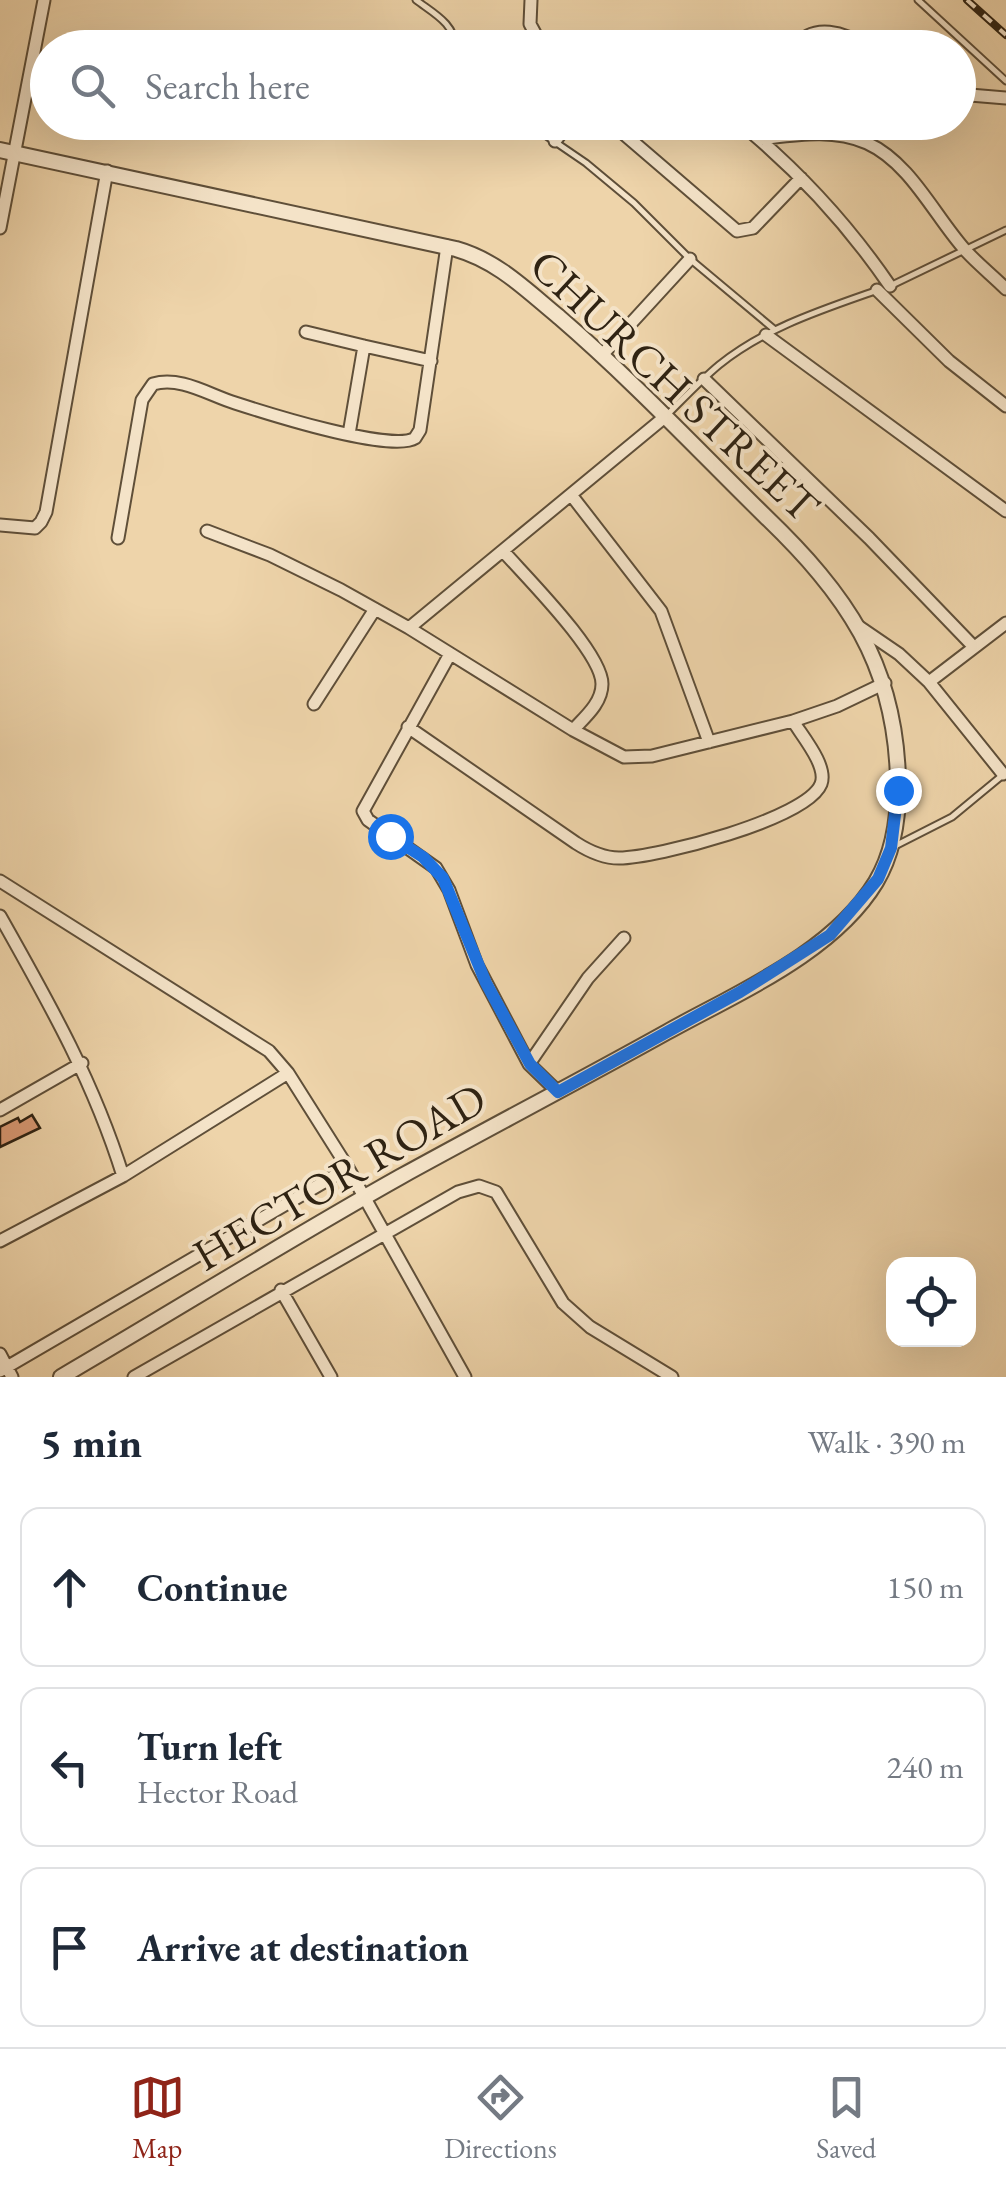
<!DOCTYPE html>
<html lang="en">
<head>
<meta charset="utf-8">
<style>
	:root { --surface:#fff; --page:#f6f6f7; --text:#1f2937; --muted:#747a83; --line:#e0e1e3; --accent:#8f2418 }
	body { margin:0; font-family:"EB Garamond",serif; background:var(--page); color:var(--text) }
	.controls { position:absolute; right:30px; bottom:30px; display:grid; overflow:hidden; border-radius:20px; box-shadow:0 10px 40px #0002 }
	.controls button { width:90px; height:90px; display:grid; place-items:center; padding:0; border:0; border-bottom:2px solid var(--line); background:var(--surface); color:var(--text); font:50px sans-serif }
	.stop { position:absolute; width:30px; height:30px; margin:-22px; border:8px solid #1a73e8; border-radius:50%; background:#fff }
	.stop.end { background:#1a73e8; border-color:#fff; box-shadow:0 2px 10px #0008 }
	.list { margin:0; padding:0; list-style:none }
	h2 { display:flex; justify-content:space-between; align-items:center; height:130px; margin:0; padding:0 40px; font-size:42px }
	h2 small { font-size:32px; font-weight:400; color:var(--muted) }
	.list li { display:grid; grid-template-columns:65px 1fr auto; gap:30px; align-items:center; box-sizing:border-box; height:160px; margin:0 20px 20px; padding:0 20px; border:2px solid var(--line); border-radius:20px }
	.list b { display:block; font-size:38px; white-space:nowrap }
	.list p { margin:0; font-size:32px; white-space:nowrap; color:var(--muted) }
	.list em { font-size:32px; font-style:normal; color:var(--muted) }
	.icon { flex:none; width:55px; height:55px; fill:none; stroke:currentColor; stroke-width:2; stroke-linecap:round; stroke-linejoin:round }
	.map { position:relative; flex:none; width:1006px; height:1377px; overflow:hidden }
	.search { position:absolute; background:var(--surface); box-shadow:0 10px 40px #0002; left:30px; right:30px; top:30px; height:110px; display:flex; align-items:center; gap:25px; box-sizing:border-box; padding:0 35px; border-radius:55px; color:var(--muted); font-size:38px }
	.sheet { height:670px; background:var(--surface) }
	nav { display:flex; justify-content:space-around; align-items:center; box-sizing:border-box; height:140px; border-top:2px solid var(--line); background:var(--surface); font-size:28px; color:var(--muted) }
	nav a { display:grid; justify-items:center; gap:5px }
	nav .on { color:var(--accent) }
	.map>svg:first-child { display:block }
	.building { fill:#d99a74; stroke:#2f2313; stroke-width:2.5 }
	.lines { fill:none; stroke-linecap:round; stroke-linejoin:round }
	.service-casing { stroke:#5f4f39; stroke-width:9 }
	.minor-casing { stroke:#5f4f39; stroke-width:15 }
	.tertiary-casing { stroke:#5f4f39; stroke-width:18 }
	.service { stroke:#f4e3c8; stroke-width:5 }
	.minor { stroke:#f4e3c8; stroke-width:11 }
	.tertiary { stroke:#f4e3c8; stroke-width:14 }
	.rail-casing { stroke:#2f2313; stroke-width:8 }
	.rail { stroke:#f4e3c8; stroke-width:4; stroke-dasharray:11; stroke-linecap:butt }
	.route { stroke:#1a73e8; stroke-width:12 }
	.labels { text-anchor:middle; stroke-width:8; stroke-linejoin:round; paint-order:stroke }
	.street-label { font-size:45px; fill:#2f2313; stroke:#f4e3c8 }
</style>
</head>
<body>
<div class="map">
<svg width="1006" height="1377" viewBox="0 0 1006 1377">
	<rect width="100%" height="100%" fill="#eed4aa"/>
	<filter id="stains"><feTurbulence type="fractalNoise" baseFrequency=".002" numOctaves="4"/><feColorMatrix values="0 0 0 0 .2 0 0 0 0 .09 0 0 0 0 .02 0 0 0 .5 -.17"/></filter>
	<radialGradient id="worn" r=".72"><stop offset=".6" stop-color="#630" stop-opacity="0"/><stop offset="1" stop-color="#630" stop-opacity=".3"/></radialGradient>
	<path class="building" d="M32,1115L40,1128L0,1147V1127L18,1118L20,1122Z"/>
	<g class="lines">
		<g class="service-casing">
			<path id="service" d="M416,0C433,13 456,24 455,48
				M918,0L1006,81
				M526,122L586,163L634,203L690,259L775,330
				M890,286L1006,230
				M668,414C685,397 701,380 719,365C765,328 821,310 875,291
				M893,847L952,817L1004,774"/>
		</g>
		<g class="minor-casing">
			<path id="minor" d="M531,0L530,24L543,48
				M632,48L639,44L652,48
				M794,48C813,22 845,32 867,48
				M958,94L1006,98
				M610,122L737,231L753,228L801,178
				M757,122L752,133C805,178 851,229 890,286
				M759,139C795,135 832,128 867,143C911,163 935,217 966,251C979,265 993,276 1006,289
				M555,141L570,122
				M0,228L44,0
				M877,290L949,361L1006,406
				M306,332L364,346
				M766,335L1006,511
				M602,355L690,259
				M704,379L869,538L973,646
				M349,434L364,346L431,361
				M572,496L661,611L709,742
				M0,525L35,528L41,522L46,512L107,171
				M207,531L270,555L341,590L409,628L573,730L624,757L652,756L793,721L837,706L885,683
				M118,538L142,400L153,384C181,376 209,395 235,403C266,413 392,453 415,438L420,430L447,246
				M504,552C527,578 602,653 602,684C602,703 585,717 573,730
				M858,626L899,654L929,682L1003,774
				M409,628L666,416
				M450,654L363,811L368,820L436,868L449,890L477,965L529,1064L558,1092
				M929,682L1006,623
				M314,704L375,609
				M408,727L576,843C590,852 603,858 619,858C656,858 807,819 821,784C828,766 802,736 793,721
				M0,881L269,1051L288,1073L348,1168L465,1377
				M0,916C49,1003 93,1080 123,1176
				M529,1064L588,978L624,938
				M0,1110L82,1063
				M0,1241L123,1176L288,1073
				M281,1290L331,1377
				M0,1354L12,1377
				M0,1371L348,1168
				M134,1377L458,1192L479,1186L496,1192L563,1303L590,1327L672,1377"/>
		</g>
		<g class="tertiary-casing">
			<path id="tertiary" d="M0,150L456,249C498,261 526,290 559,317C632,380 697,449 765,516C846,594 895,663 898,779C899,814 894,852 876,882C833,953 737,993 667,1032C579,1081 489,1128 400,1177C286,1241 174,1311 61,1377"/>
		</g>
		<use href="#service" class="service"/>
		<use href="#minor" class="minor"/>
		<use href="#tertiary" class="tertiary"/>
		<g class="rail-casing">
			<path id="rail" d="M967,0L1006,35"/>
		</g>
		<use href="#rail" class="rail"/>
	</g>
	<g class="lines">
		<path class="route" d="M390,836L423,857L443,878L486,983L530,1064L558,1092L740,992L830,935L878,879L891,848L898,790"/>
	</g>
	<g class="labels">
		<g class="street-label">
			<text transform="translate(675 385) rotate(43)" y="16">CHURCH STREET</text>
			<text transform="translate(339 1176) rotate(-30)" y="16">HECTOR ROAD</text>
		</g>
	</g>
	<rect width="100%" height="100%" filter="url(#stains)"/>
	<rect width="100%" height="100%" fill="url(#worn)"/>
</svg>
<div class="controls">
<button><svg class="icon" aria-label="locate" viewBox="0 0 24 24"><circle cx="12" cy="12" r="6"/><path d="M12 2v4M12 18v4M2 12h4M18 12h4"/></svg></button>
</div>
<div class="stop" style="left:390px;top:836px"></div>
<div class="stop end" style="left:898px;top:790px"></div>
<div class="search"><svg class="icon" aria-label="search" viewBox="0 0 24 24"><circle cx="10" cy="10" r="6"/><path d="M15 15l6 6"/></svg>Search here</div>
</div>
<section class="sheet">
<h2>5 min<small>Walk · 390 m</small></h2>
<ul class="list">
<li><svg class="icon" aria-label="ahead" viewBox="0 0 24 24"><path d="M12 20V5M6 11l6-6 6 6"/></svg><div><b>Continue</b></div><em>150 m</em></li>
<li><svg class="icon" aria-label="left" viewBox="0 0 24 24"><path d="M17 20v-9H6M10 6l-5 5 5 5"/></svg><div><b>Turn left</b><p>Hector Road</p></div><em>240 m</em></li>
<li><svg class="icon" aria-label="arrive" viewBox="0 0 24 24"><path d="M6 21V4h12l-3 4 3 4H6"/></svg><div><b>Arrive at destination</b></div></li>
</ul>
</section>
<nav>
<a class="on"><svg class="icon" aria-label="map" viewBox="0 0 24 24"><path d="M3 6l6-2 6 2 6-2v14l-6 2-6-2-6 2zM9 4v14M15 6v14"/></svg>Map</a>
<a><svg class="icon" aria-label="directions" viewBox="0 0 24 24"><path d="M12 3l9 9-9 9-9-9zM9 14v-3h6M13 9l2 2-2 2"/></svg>Directions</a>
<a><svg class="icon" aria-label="saved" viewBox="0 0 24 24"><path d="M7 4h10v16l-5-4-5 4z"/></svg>Saved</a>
</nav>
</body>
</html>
